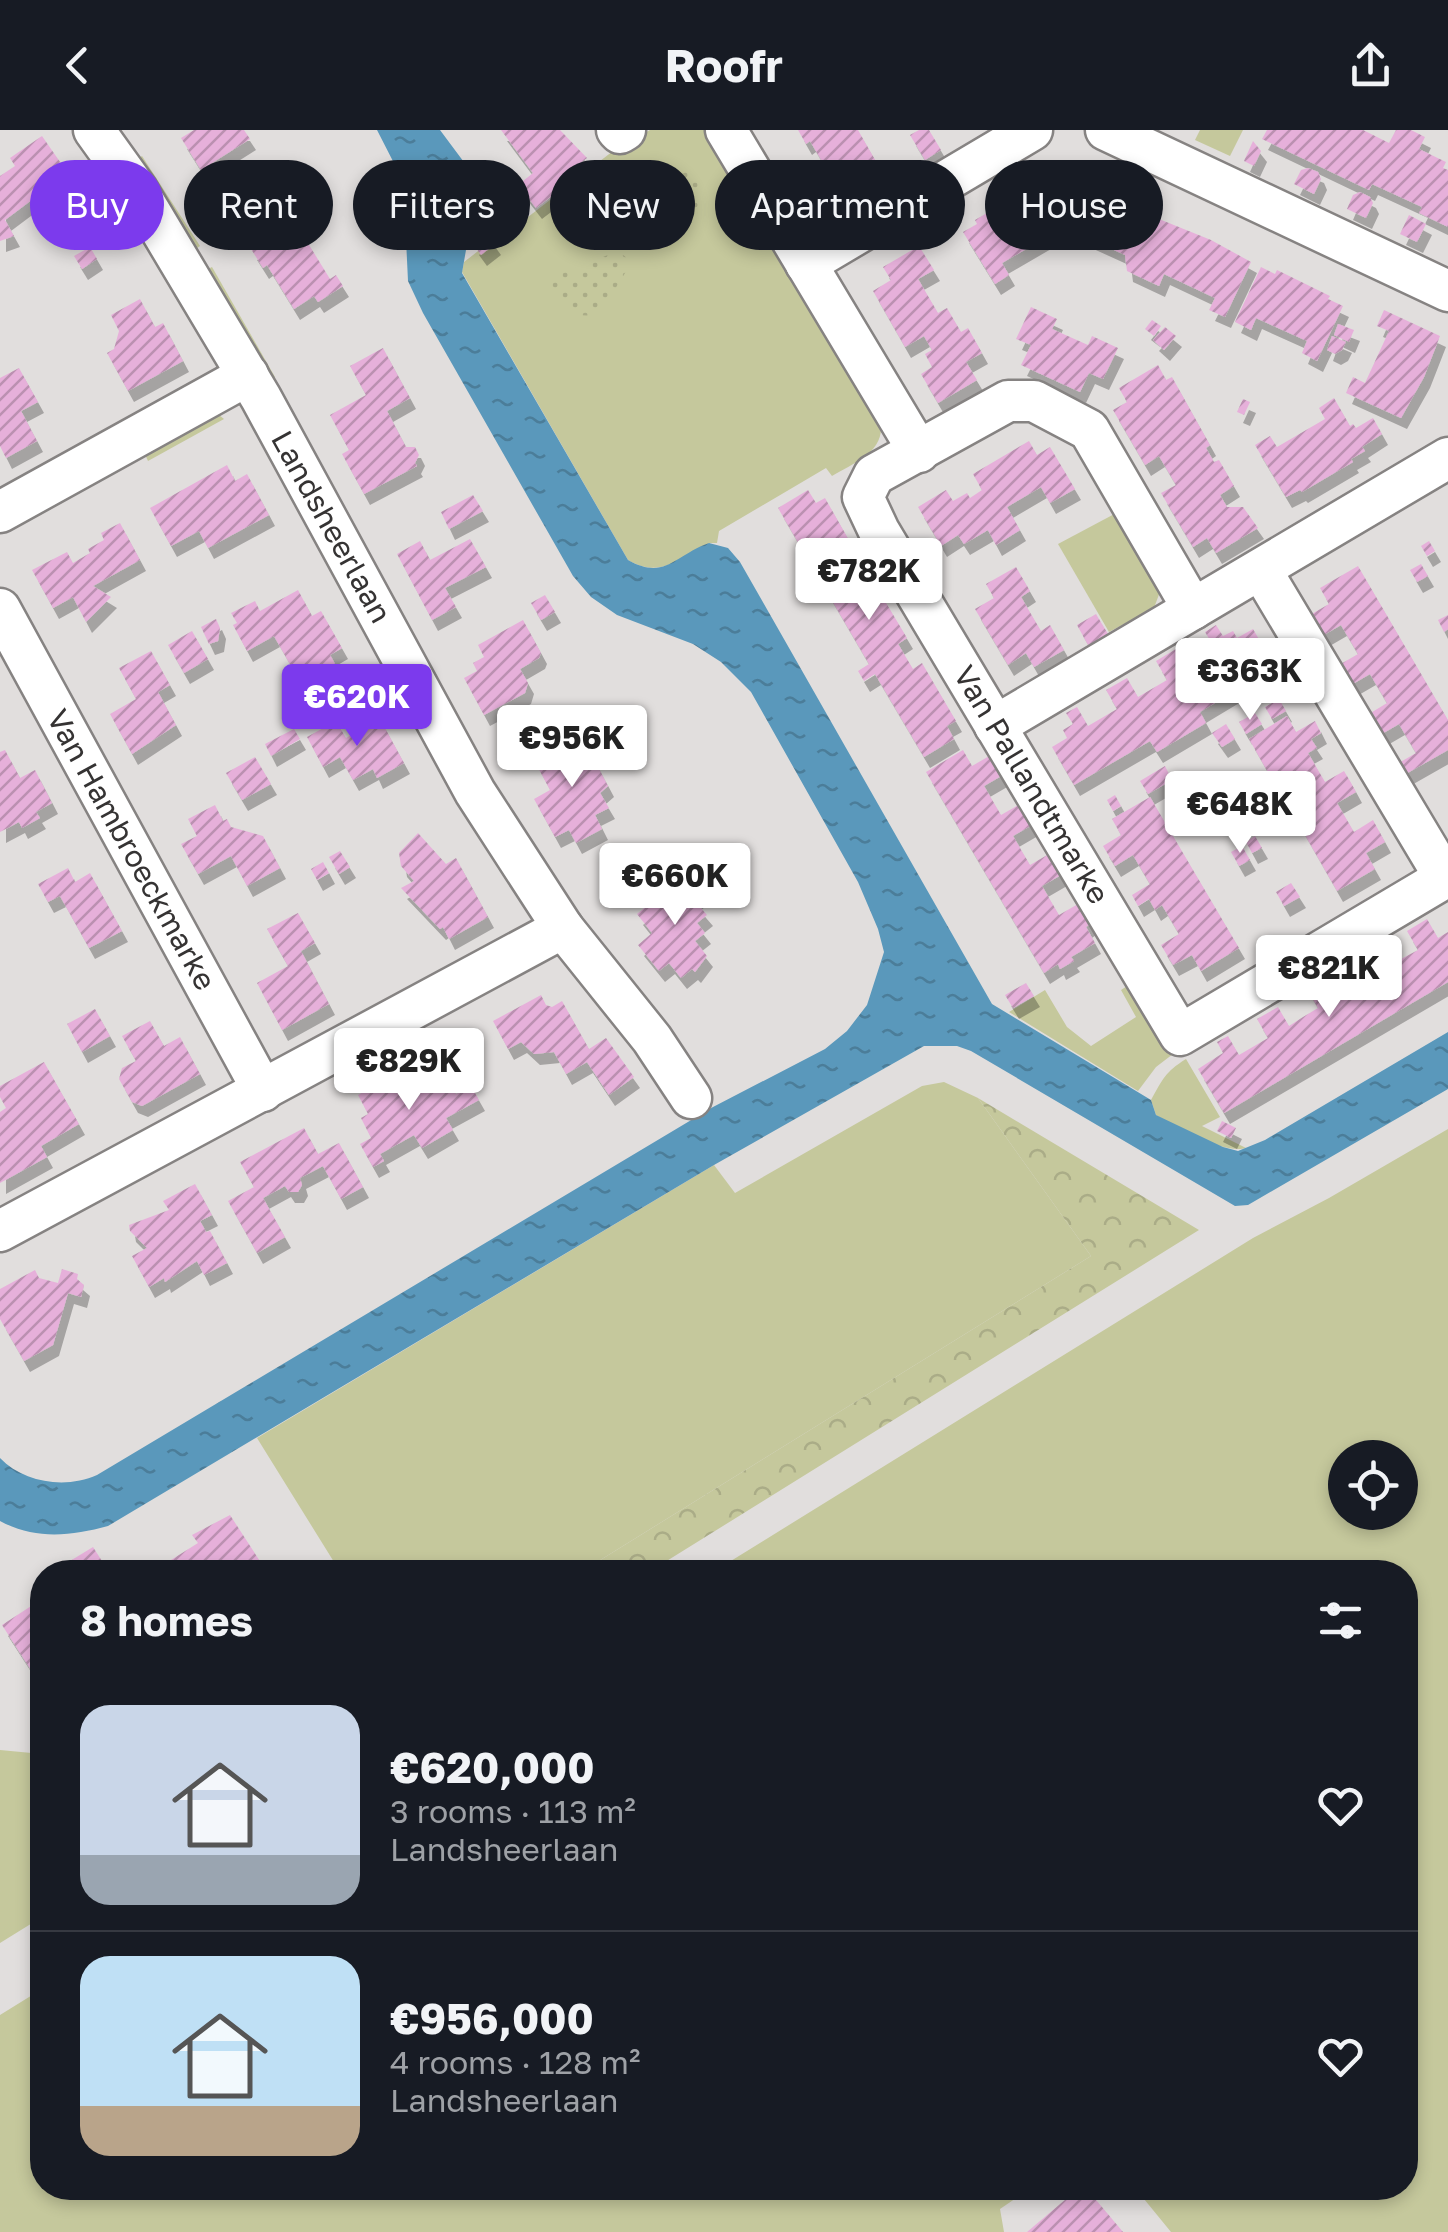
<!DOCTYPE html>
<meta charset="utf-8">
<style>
:root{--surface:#171b24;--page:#20242c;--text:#f1f3f6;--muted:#9ea1a6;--line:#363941;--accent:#7c3aed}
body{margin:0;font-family:"Golos Text",sans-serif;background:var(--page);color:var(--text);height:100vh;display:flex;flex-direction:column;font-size:38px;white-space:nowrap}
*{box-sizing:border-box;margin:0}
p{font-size:32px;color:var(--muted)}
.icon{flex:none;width:55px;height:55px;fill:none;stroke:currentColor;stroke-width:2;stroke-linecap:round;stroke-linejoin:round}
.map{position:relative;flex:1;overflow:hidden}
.panel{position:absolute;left:30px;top:1430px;width:1388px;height:640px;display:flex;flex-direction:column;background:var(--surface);border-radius:40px;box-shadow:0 5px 15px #0003}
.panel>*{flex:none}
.hud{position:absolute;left:30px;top:30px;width:1390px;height:90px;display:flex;gap:20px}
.tools{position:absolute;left:1328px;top:1310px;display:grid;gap:20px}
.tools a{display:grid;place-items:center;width:90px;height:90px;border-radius:50%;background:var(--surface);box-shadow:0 5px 15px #0003;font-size:50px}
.price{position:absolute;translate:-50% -85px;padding:0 22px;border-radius:10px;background:#fff;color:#222;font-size:32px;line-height:65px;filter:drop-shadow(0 2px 5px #0008)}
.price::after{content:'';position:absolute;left:50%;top:60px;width:30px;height:22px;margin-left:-15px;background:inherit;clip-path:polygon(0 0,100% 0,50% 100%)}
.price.active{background:var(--accent);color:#fff}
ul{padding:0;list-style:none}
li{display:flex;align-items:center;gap:30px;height:250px;padding:0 50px}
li+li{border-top:2px solid var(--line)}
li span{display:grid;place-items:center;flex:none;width:280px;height:200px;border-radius:30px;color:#555}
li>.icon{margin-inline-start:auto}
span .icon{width:120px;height:120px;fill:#fffc;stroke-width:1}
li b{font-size:42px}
h2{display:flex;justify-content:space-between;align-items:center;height:120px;padding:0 50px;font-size:42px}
.tag{padding:0 35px;border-radius:45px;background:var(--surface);box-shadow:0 5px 15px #0003;font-size:35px;line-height:90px}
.tag.active{background:var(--accent);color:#fff}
header{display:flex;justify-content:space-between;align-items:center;height:130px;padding:0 50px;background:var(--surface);font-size:45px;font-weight:700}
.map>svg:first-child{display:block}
.green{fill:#c5c89c;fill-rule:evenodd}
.forest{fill:url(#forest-crowns)}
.park{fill:url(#park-dots)}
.water{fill:url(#water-ripples)}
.building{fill:url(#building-hatch);filter:url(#shadow)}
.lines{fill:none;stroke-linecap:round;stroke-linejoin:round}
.street-casing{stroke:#868382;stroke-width:45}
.street{stroke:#fff;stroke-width:40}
.labels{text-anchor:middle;stroke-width:9;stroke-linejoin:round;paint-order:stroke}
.street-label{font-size:30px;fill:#353333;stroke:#fff}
</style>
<header><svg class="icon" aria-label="back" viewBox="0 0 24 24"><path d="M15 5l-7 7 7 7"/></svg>Roofr<svg class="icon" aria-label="share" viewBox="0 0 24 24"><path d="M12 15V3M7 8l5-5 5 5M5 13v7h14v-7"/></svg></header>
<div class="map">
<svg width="1448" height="2102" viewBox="0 0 1448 2102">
<defs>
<pattern id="forest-crowns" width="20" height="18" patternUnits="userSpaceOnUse" patternTransform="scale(2.5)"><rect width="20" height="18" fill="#c5c89c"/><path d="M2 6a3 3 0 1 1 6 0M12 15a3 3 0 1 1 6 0" fill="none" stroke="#aaac87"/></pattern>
<pattern id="park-dots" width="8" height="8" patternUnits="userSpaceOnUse" patternTransform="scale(2.5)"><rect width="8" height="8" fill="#c5c89c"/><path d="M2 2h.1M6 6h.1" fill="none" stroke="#aaac87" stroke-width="1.8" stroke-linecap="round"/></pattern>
<pattern id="water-ripples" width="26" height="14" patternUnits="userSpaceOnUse" patternTransform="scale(2.5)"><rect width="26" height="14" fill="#5a98bb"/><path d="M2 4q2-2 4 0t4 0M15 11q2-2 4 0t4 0" fill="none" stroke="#4b7d99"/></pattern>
<pattern id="building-hatch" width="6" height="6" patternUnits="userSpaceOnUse" patternTransform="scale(2.5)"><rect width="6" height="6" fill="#e6b0da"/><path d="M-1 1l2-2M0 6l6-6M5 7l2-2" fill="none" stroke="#bb90b1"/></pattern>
<filter id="shadow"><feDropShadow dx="6" dy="11" stdDeviation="0" flood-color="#0004"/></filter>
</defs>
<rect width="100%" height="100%" fill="#e1dedd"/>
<g class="green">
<path d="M650 0H713L881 295C883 323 853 333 832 346L826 338 719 401 717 413H709C679 429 660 449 628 430L462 142 464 132 513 94H519L613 21Z"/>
<polygon points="1200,0 1243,0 1230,26 1195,10"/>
<polygon points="142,26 200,116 191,122 133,33"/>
<polygon points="212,137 275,247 266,253 202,142"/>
<polygon points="214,281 224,289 148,331 143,320"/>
<polygon points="1120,381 1161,459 1154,478 1109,502 1058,414"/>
<polygon points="1132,853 1173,924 1156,937 1138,961 1009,882 1045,860 1067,897 1091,916 1136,887 1121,860"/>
<path d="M1186 929 1220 987 1202 996 1246 1018C1224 1025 1176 997 1156 985L1151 970C1163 949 1165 942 1186 929Z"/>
<polygon points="944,952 978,968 1091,1126 581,1442 313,1442 334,1432 257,1308 714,1035 735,1063 922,956"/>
<path d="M1448 999V2102H1171L1135 2058H1405V1442H713L1253 1108 1329 1068ZM1345 1328H1400V1382H1345Z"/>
<polygon points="0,1620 42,1624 42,1787 0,1813"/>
<polygon points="42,1859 42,2058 1031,2058 1000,2079 1004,2102 0,2102 0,1885"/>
</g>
<polygon class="forest" points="978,968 1199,1100 649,1442 581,1442 1091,1126"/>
<g class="park">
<polygon points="682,35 697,50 702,80 661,76 659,45"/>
<polygon points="618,121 632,132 598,186 576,185 547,159 550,148"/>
</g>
<path class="water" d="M377 0H440L478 51 462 143 628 430C665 451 675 425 709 413L728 418 740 432 992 874 1151 970 1156 985 1223 1017 1238 1021 1265 1010 1448 902V959L1248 1075 1235 1076 971 921 957 916H924L714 1035 108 1396C71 1406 35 1410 0 1391V1328C24 1353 66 1359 97 1345L713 977 825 919 847 901 867 875 884 822 878 799 858 752 751 562 721 532 693 514 617 485 591 467 573 446 423 183 408 151 404 67 399 43Z"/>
<g class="building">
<polygon points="194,0 244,0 250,9 201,40 181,8"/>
<polygon points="501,0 560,0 587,28 564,45 570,52 536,78 518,55 533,43"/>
<polygon points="798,0 858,0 886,49 869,59 872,64 844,80 834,62 839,60 810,11 806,14"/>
<polygon points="919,0 929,0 941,20 925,30 910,5"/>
<polygon points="1267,0 1363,0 1389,13 1396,0 1411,0 1425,7 1419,19 1446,32 1443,38 1448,40 1448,97 1419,83 1422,77 1372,54 1369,60 1262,9"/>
<polygon points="42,6 92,78 60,100 37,66 5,90 14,106 0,111 0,46 15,36 10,28"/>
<polygon points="1253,11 1261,21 1254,36 1244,31"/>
<polygon points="1308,38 1318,42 1321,49 1314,64 1294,54 1301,40"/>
<polygon points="1041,55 1062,89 1048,97 1052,104 1002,133 1009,145 995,154 963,102 977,94 975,90 1026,60 1028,63"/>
<polygon points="1086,55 1101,62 1102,58 1156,84 1154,87 1211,110 1251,132 1225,187 1209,180 1215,168 1164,144 1159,156 1127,141 1125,125 1081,105 1084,97 1069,91"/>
<polygon points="1360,62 1370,67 1373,73 1366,88 1347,79 1353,65"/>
<polygon points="279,66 330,149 336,145 343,156 318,172 314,166 294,179 267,135 263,138 251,119 261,113 245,88"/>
<polygon points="1409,85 1426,94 1417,112 1400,104"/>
<polygon points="487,103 495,114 481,125 473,114"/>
<polygon points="919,116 934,140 918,149 938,183 947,178 961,202 968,198 982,223 966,232 977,250 938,273 921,244 932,237 925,224 932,220 924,206 905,217 873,161 891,150 883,137"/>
<polygon points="90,117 97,129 82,139 74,126"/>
<polygon points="1261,137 1275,144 1277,140 1330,166 1328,169 1343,176 1317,231 1302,223 1307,211 1256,188 1251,200 1235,192"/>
<polygon points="140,169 155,197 163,193 183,231 128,261 107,223 114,219 119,201 111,185"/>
<polygon points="1031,177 1057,189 1052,199 1088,215 1092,206 1118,218 1103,249 1089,243 1080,262 1021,235 1031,215 1016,209"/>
<polygon points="1384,180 1440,206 1424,247 1401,288 1346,263 1353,247 1365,253 1389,201 1377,196"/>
<polygon points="1152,190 1161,196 1154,206 1145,199"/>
<polygon points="1338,194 1354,200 1349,212 1334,205"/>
<polygon points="1165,197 1176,206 1164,220 1153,210"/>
<polygon points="1332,206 1346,212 1342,220 1335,224 1327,220"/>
<polygon points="383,218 410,268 387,281 406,317 415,317 419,325 415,333 417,336 364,364 342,324 349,320 330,285 366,265 350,236"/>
<polygon points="1158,235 1166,250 1172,247 1210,315 1206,318 1214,332 1219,330 1234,356 1220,365 1227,377 1243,377 1258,398 1216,423 1207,408 1193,417 1161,363 1176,355 1159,326 1145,335 1113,280 1127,272 1119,258"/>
<polygon points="19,238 38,272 21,281 37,311 6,328 0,316 0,248"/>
<polygon points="1334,268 1350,296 1353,294 1356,298 1373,288 1382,304 1362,317 1365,321 1351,329 1353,332 1302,362 1300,360 1286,367 1255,315 1270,306 1277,317 1325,289 1319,278"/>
<polygon points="1243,269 1250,272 1244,285 1237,282"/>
<polygon points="1029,311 1037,325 1050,317 1075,359 1050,373 1041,357 1007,377 1020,400 996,415 988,400 964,414 958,405 941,416 918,377 946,360 953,371 967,363 970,368 982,360 973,344"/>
<polygon points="227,335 235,351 247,344 269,385 208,418 199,401 171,416 150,378"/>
<polygon points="808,360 816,373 825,368 858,426 850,431 864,456 873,451 907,508 898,514 913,539 922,533 956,591 947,596 954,609 924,627 875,544 864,551 858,541 869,534 778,378"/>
<polygon points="473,365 483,381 449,399 441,382"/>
<polygon points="120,393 140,430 93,456 111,467 86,492 73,467 53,478 32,440 67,422 73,433 90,423 88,419 104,410 101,403"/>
<polygon points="470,409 486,437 445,458 456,477 432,490 397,424 420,411 430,430"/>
<polygon points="1429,411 1435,421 1427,426 1421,416"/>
<polygon points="1421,434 1428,446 1417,452 1410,440"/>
<polygon points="1358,436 1448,590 1448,620 1404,645 1397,634 1416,623 1399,594 1380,605 1369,584 1387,573 1370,544 1351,555 1339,535 1358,524 1341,495 1322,506 1310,485 1329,474 1320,458"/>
<polygon points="1016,437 1030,461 1021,467 1041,501 1050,495 1064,520 1034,537 1026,523 1008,535 975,479 994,468 986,454"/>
<polygon points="298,460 312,486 321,481 342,518 330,525 343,548 317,562 304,538 295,543 274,506 247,521 233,495 237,493 231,483 255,471 260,481"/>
<polygon points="545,465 555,482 541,490 531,473"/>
<polygon points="1096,484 1108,504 1088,515 1077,495"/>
<polygon points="1448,485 1448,499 1444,502 1438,490"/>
<polygon points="216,489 220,498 218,511 209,514 201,497"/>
<polygon points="523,490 541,523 539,528 520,539 528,553 525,563 484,585 464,548 477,541 473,533 484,527 478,515"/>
<polygon points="1216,495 1223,506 1233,501 1237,508 1253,499 1275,537 1200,582 1206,593 1157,622 1150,611 1074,655 1052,617 1067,608 1063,600 1073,594 1066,583 1077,577 1088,596 1117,579 1106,560 1127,548 1138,567 1167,550 1156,531 1176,519 1187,537 1202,528 1216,520 1205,502"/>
<polygon points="192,501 208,529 184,543 168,515"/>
<polygon points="151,521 170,555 158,562 176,595 132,624 110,584 136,569 119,538"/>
<polygon points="1279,569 1286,581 1272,589 1265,577"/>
<polygon points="621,579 631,598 603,613 593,594"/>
<polygon points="1255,583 1262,594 1246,604 1239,592"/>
<polygon points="1287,586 1296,602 1315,591 1321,603 1311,609 1317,618 1308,623 1325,652 1344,641 1350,651 1356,662 1337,673 1354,702 1373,690 1385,712 1366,723 1375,739 1337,761 1293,684 1274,695 1260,670 1278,660 1249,609"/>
<polygon points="380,589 404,633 377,648 373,639 353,650 340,627 323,637 307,607 336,591 346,608"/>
<polygon points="1226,594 1235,609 1222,617 1212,603"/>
<polygon points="294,599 300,609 271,626 265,614"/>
<polygon points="581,605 608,656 600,663 609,678 595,685 602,699 576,713 569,700 555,707 534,669 550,660 534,630"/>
<polygon points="5,620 20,648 35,640 52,673 36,682 40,688 22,698 19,692 0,702 0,622"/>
<polygon points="963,620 972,636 991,625 1003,645 984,656 1001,685 1020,674 1032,695 1013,706 1030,735 1049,724 1061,745 1042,756 1059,785 1078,774 1090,794 1086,797 1095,813 1071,827 1074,831 1060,839 1058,834 1044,843 926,642"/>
<polygon points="255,627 271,654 242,670 226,643"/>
<polygon points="1165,636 1172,650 1148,664 1140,651"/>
<polygon points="1200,644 1212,663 1196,673 1184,654"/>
<polygon points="1226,659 1234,673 1224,680 1216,665"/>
<polygon points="1115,665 1121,676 1113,681 1107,670"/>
<polygon points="1150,667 1239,818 1201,841 1192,825 1173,835 1161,815 1179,804 1162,775 1155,780 1149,769 1138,776 1132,765 1150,754 1133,725 1115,736 1103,716 1121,705 1112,689"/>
<polygon points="215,675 223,691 227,689 231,697 263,706 280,738 247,756 231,726 198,744 181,714 197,706 188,689"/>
<polygon points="1248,677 1252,684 1236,693 1232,685"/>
<polygon points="418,703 446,734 456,728 488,787 449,809 443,797 440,799 401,758 414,751 401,736 399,723"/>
<polygon points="1255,706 1262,718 1252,723 1246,712"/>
<polygon points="1242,716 1250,730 1239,736 1231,722"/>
<polygon points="340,721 350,737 339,744 329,727"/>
<polygon points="323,732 329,743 317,750 311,739"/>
<polygon points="68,738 75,752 90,743 122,801 89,818 60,766 48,772 38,754"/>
<polygon points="688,742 704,762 694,770 707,785 697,793 705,803 695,811 707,826 695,842 692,839 681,848 669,833 659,841 638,815 652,803 637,784"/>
<polygon points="1291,753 1300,767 1284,776 1276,762"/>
<polygon points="298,783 315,813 301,821 329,874 282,900 257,853 288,836 267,799"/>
<polygon points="1427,789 1438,808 1448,802 1448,852 1224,983 1198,939 1223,923 1217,912 1228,906 1239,925 1268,908 1257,889 1278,877 1289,896 1303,887 1318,878 1307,859 1328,847 1339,866 1368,849 1357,830 1378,818 1388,837 1403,828 1418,820 1407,801"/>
<polygon points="1026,853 1034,866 1013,878 1005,865"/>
<polygon points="541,865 546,875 552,877 562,871 589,919 606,908 634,947 609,965 587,932 566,944 554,922 534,924 521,912 508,919 493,891"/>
<polygon points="95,879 110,906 82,922 67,894"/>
<polygon points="150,891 164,916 180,907 200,944 142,976 132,972 119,949 122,938 136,931 122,906"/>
<polygon points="44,932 79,994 41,1016 47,1027 0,1053 0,982 6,978 0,967 0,956"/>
<polygon points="401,941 412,961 444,943 456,964 471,956 479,970 446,988 453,1000 422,1018 414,1005 380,1024 384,1031 373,1037 360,1014 371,1008 361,988 368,984 358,965"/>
<polygon points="1222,991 1236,998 1231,1008 1217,1001"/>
<polygon points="304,998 318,1024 339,1013 363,1057 341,1069 323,1036 300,1048 302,1055 298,1062 289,1062 285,1056 263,1068 285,1107 257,1123 228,1071 254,1057 240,1032"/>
<polygon points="195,1054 212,1085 200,1091 206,1102 210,1101 227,1133 204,1145 197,1131 165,1152 164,1148 149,1157 132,1126 147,1118 130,1101 129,1095 169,1080 163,1071"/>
<polygon points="62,1139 78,1144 77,1149 84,1155 81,1167 68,1163 53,1215 24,1231 0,1189 0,1159 35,1140 39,1148 58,1153"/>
<polygon points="230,1385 267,1442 152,1442 198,1413 192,1405"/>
<polygon points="93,1417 109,1442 52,1442"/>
<polygon points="42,1469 42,1552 40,1554 2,1495"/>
<polygon points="1079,2058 1086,2058 1123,2102 1027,2102"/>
</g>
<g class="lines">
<defs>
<g id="street">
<polyline points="94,0 137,60 261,268 475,662 563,798 652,909 691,968"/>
<polyline points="617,0 620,3 625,0"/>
<polyline points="726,0 919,322"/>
<polyline points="1106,0 1448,161"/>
<polyline points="806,134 1032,0"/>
<polyline points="0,382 248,245"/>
<polyline points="1261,440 1445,748"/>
<polyline points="0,479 263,961"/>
<polyline points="1193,479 1089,300 1034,271 1008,271 874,345 863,367 879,401 1180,905 1448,746"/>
<polyline points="995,596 1448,328"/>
<polyline points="0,1101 563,798"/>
</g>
</defs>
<use href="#street" class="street-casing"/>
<use href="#street" class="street"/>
</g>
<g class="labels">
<g class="street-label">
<text transform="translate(331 397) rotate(61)" y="10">Landsheerlaan</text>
<text transform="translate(1031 655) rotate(59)" y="10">Van Pallandtmarke</text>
<text transform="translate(131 720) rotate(61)" y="10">Van Hambroeckmarke</text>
</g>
</g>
</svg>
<div class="tools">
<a><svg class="icon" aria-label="locate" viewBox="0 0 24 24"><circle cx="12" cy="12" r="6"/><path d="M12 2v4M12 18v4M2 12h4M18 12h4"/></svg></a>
</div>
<b class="price" style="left:869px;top:493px">€782K</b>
<b class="price" style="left:1250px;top:593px">€363K</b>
<b class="price active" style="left:357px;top:619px">€620K</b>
<b class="price" style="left:572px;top:660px">€956K</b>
<b class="price" style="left:1240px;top:726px">€648K</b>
<b class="price" style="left:675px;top:798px">€660K</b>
<b class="price" style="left:1329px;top:890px">€821K</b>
<b class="price" style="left:409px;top:983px">€829K</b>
<div class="hud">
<a class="tag active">Buy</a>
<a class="tag">Rent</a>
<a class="tag">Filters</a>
<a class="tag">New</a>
<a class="tag">Apartment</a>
<a class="tag">House</a>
</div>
<section class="panel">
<h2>8 homes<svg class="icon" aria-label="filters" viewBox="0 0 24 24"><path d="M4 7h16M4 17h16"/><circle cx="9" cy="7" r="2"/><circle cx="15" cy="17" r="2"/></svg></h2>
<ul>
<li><span style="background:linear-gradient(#c9d6e8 75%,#9aa5b1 0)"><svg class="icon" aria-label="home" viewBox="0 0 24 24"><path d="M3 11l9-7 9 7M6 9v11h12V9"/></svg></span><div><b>€620,000</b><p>3 rooms · 113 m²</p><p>Landsheerlaan</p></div><svg class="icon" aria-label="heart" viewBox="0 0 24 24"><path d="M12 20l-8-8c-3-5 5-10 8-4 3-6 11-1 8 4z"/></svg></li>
<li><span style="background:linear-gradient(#bfe0f5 75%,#b9a48a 0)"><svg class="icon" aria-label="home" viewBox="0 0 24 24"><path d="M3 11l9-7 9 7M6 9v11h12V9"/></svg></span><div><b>€956,000</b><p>4 rooms · 128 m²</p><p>Landsheerlaan</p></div><svg class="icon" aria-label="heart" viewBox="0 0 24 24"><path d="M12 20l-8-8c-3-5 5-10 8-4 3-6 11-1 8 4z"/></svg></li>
</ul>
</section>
</div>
